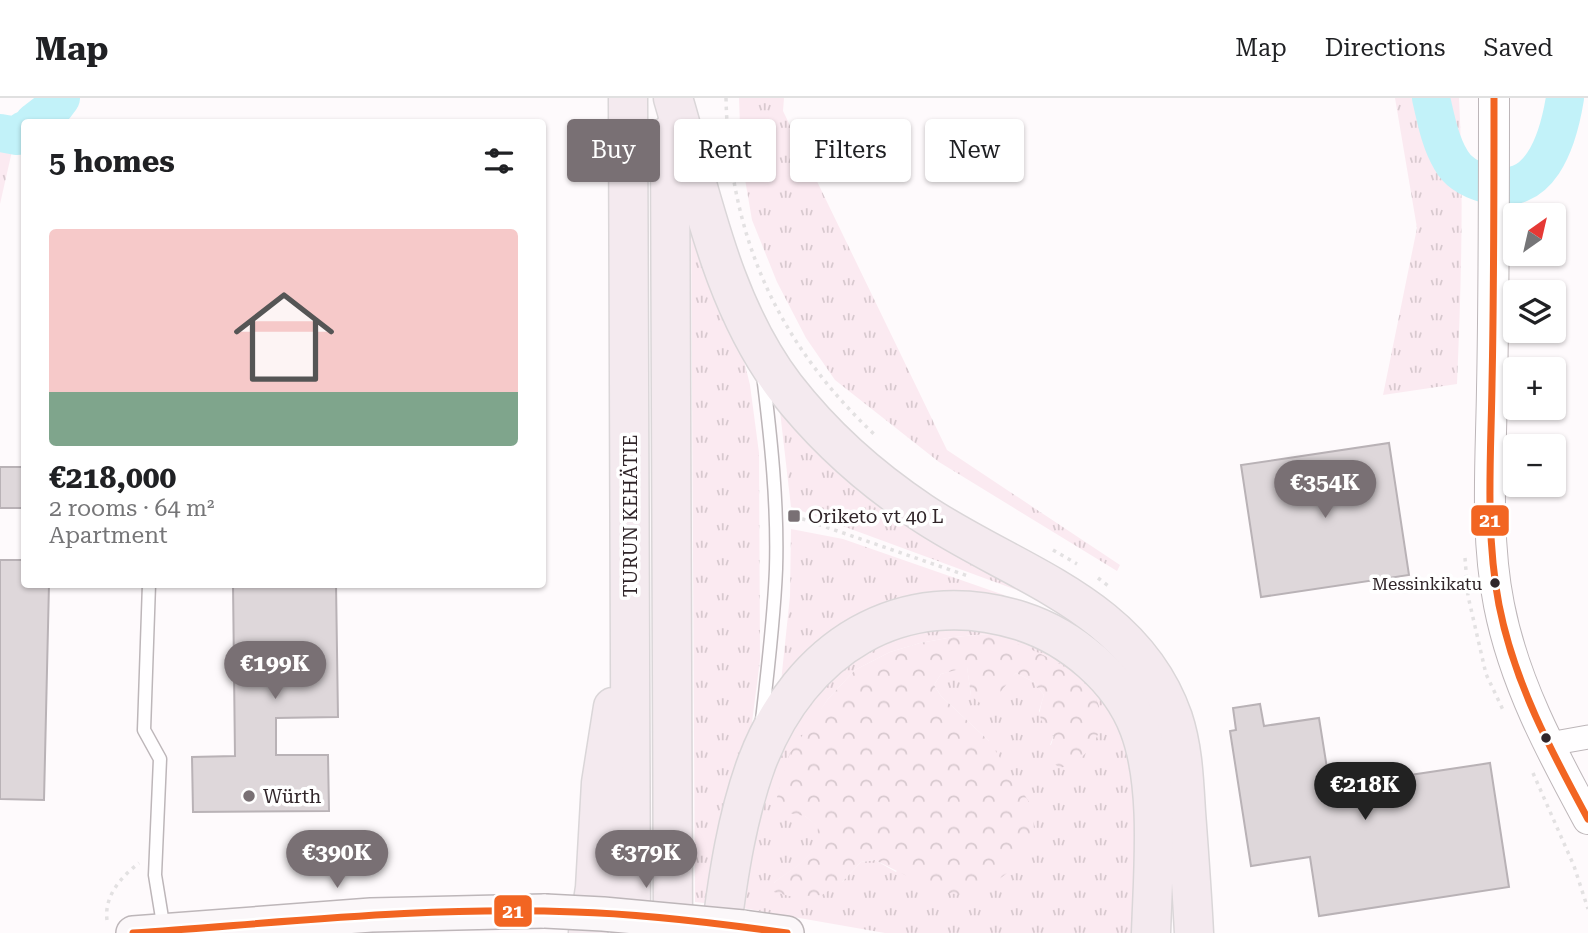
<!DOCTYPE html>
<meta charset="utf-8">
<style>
:root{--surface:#fff;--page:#f6f6f6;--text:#202124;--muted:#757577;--line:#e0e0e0;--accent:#797074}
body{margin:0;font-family:"Roboto Serif",serif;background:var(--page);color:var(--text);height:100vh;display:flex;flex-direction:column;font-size:26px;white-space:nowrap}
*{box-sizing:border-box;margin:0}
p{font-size:23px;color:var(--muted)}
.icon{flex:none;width:38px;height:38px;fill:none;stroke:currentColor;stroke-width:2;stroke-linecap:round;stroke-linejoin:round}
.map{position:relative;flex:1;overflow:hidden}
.sheet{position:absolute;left:21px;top:21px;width:525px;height:469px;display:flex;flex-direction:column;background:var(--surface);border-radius:7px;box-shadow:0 2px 5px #0004}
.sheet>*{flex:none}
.hud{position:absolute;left:567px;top:21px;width:665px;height:63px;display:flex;gap:14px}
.needle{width:46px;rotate:34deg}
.tools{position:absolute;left:1503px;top:105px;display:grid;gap:14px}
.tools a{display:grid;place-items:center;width:63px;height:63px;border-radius:7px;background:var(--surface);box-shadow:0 2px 5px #0004;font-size:35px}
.price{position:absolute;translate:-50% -60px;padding:0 16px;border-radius:24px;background:var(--accent);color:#fff;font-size:23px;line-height:46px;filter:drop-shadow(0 2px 4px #0008)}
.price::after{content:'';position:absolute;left:50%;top:42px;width:21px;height:16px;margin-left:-10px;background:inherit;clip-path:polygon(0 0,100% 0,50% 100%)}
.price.on{background:#222;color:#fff}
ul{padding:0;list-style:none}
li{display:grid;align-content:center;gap:14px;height:371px;padding:0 28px}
li span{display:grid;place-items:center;height:217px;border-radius:7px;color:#555}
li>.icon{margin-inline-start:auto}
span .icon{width:126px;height:126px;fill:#fffc;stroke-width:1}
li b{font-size:30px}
h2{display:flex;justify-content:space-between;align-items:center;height:84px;padding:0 28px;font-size:30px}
.pill{padding:0 24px;border-radius:7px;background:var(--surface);box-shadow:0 2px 5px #0004;font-size:24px;line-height:63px}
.pill.on{background:var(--accent);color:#fff}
header{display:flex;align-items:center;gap:42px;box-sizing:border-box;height:98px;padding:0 35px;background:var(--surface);border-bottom:2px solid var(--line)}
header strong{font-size:33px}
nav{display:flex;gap:38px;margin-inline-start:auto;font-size:24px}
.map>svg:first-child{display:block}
.grass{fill:url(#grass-tufts);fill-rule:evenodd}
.forest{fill:url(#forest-crowns)}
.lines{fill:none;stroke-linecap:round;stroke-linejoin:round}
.river{stroke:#c2f2f9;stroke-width:38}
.building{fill:#ded7da;stroke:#b9b2b6;stroke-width:2}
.service-casing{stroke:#bdb6b9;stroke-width:15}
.minor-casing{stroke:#bdb6b9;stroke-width:25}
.tertiary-casing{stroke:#bdb6b9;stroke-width:32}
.secondary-casing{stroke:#bdb6b9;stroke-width:36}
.trunk-casing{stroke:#dad6d8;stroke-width:41}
.path{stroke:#e3e1e2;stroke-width:3.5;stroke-dasharray:3.5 5;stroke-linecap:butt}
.service{stroke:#fffeff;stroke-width:12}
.minor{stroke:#fffeff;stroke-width:23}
.tertiary{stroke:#fffeff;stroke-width:30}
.secondary{stroke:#fbf7f9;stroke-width:33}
.trunk{stroke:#f4eaef;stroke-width:38}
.secondary-bridge-casing{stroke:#bdb6b9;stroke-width:36;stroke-linecap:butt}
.secondary-bridge{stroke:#fbf7f9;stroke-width:33}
.bus-1-casing{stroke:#fff;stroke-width:12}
.bus-1{stroke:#f26522;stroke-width:7}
.poi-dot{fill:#797074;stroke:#fff;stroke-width:2.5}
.bus-dot{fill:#31262a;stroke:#fff;stroke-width:2.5}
.labels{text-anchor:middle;stroke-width:7;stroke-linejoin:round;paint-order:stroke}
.bus-label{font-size:17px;fill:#31262a;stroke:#fff;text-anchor:end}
.street-label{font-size:19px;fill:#31262a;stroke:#fff}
.poi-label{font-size:19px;fill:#31262a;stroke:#fff;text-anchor:start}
.line-badge{stroke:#fff;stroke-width:2.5}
.badge-label{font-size:19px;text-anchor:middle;font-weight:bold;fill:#fff}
</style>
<header>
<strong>Map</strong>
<nav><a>Map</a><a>Directions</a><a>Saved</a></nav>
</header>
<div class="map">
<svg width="1588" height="835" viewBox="0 0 1588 835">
<defs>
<pattern id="grass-tufts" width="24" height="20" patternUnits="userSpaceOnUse" patternTransform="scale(1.75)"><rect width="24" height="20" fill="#fbeaf1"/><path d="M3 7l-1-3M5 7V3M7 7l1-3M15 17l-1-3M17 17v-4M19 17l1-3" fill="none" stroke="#d8c9cf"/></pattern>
<pattern id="forest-crowns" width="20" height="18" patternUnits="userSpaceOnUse" patternTransform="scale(1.75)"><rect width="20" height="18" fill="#fbeaf1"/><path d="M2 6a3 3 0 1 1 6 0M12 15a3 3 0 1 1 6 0" fill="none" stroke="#d8c9cf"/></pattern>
</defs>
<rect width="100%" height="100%" fill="#fefafc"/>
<g class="grass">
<polygon points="739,0 784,0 783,13 947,352 1120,467 1117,473 939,364 835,282 806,240 777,184 752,122 741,58"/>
<path d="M1395 0H1459C1464 95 1461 191 1457 286L1383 297 1417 130Z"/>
<polygon points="0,49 12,53 0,106"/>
<polygon points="691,111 737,234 750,287 759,355 760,562 750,640 712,806 695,804"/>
<polygon points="778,296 1041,501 791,409"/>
<polygon points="791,431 843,441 1004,497 1001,502 781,584 790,498"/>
<path d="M1003 524 1098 585 1137 665 1135 835H885L737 809 777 642 874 537ZM989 536 1100 629 1050 647 1054 637 1039 613 1044 597 1034 584 1016 575 1008 583 971 598 967 568 941 576 934 587 941 598 989 643 896 774 875 762 861 764 842 784 774 785C797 766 816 763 819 729L805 718 811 627 828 601 855 572 890 554 920 545 953 539Z"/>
</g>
<path class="forest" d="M989 536C1028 549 1118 580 1098 636 1091 654 1079 664 1060 670L1047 660 1054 637C1038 622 1037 618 1044 597L1034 584 1016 575 997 598 980 605 971 598 967 569 941 576 934 587 941 598 989 643 1033 710 1034 735 1010 773 983 793 964 797 939 794 875 762 861 764 842 784 822 797 793 799 774 794V785C796 766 816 763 818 729L805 718 783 714 777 699 790 655 828 601 855 572 890 554 920 545 953 539Z"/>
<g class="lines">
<g class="river">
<path d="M1431 0C1436 21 1440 44 1451 62 1458 75 1472 82 1486 86 1540 102 1558 43 1565 0"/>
<polyline points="34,24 55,8 61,0"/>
<polyline points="0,35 17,38 24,32"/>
</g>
</g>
<g class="building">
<polygon points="1389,345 1409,477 1261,499 1241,367"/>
<rect x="0" y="369" width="24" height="41"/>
<polygon points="0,462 24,462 24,486 49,486 44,702 0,701"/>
<polygon points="233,486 336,486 338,619 276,620 276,657 328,657 329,713 193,714 192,659 235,658"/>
<polygon points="1260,606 1264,628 1319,620 1330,689 1490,665 1509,789 1319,818 1310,759 1251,768 1230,633 1236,632 1233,610"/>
</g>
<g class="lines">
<defs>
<g id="service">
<polyline points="149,486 144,632 160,661 155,777 164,832"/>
<path d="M762 622C768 571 774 521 776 471 778 407 771 341 763 277"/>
</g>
<polyline id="minor" points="1549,646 1588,639"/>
<path id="tertiary" d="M1494 0C1494 97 1494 194 1492 291 1491 362 1485 437 1499 507 1514 584 1551 653 1588 721"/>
<g id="secondary">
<polyline points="743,829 787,835"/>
<polyline points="133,835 371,817 545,813"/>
</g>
<g id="trunk">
<polyline points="628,0 631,835"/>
<path d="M673 0C702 98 722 206 785 289 823 338 870 380 921 414 1013 476 1133 505 1173 620 1183 650 1184 682 1186 714 1189 754 1192 795 1194 835"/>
<polyline points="670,36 673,835"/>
<polyline points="588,835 595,790 601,685 613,609"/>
<path d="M721 835C728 778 737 718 757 664 800 551 901 485 1021 523 1071 539 1120 580 1139 630 1161 688 1153 773 1151 835"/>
</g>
</defs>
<use href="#service" class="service-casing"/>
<use href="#minor" class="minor-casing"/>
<use href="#tertiary" class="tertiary-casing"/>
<use href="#secondary" class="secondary-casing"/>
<use href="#trunk" class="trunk-casing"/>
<g class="path">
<path d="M726 0C729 138 777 245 877 339"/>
<polyline points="794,418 968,478"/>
<polyline points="1053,452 1077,466"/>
<polyline points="1465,460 1468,498 1486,576 1504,614"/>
<polyline points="1098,480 1111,490"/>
<polyline points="1533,675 1574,768 1588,811"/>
<path d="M107 822C104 798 121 779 139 765"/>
</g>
<use href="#service" class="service"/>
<use href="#minor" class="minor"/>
<use href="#tertiary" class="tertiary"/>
<use href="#secondary" class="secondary"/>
<use href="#trunk" class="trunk"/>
<defs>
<polyline id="secondary-bridge" points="545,813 603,816 743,829"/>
</defs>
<use href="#secondary-bridge" class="secondary-bridge-casing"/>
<use href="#secondary-bridge" class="secondary-bridge"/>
<defs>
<g id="bus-1">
<path d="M1494 0C1494 95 1494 190 1492 286 1491 359 1485 434 1499 507 1514 584 1551 653 1588 721"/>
<path d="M133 835C279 825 428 808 575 814 646 816 717 825 787 835"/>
</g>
</defs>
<use href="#bus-1" class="bus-1-casing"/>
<use href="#bus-1" class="bus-1"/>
</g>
<g class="poi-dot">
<rect x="787" y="411" width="14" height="14" rx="3.5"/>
<circle cx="249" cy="698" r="7"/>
</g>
<g class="bus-dot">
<circle cx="1495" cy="485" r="6"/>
<circle cx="1546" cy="640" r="6"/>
</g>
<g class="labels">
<g class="bus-label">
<text x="1482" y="492">Messinkikatu</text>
</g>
<g class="street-label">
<text transform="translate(630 418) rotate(-90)" y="7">TURUN KEHÄTIE</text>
</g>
<g class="poi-label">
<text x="808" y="425">Oriketo vt 40 L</text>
<text x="263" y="705">Würth</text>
</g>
</g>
<g class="line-badge">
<rect x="1470" y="406" width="40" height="33" rx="7" fill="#f26522"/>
<rect x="493" y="796" width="40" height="34" rx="7" fill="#f26522"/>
</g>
<g class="badge-label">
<text x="1490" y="429">21</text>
<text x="513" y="820">21</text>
</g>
</svg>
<div class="tools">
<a><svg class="needle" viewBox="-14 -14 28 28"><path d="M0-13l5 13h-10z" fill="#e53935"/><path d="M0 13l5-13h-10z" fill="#757577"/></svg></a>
<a><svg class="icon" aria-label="layers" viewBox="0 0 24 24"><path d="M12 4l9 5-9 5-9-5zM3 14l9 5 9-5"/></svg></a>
<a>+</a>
<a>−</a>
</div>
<b class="price" style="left:1325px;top:422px">€354K</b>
<b class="price" style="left:275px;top:603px">€199K</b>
<b class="price on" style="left:1365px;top:724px">€218K</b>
<b class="price" style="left:337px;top:792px">€390K</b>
<b class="price" style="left:646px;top:792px">€379K</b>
<div class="hud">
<a class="pill on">Buy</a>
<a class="pill">Rent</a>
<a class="pill">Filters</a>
<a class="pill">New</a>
</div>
<section class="sheet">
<h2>5 homes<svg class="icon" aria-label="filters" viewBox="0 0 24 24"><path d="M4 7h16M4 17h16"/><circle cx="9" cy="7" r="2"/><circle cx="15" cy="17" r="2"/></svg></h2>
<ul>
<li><span style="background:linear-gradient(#f6c9c9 75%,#7fa58c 0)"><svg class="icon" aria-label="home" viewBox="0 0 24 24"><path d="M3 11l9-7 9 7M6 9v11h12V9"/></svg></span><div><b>€218,000</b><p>2 rooms · 64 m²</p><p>Apartment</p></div></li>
</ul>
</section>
</div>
